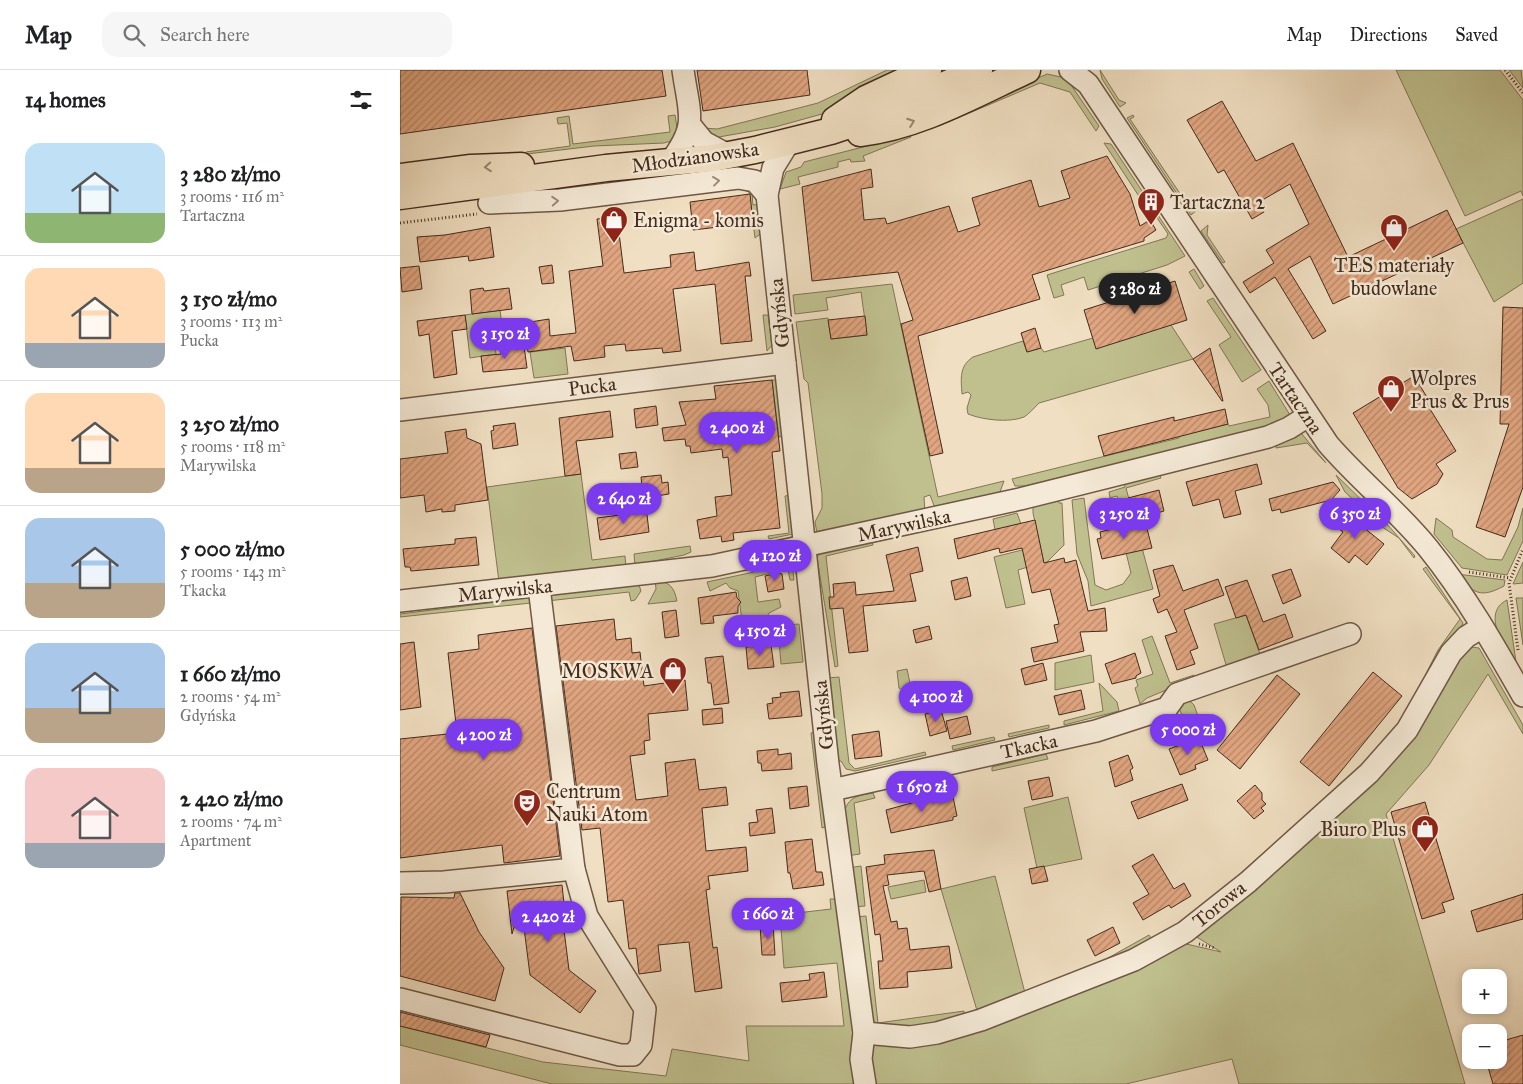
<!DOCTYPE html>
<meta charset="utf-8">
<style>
:root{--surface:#fff;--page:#f6f6f6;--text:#202124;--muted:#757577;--line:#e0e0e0;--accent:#7c3aed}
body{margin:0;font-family:"IM FELL Great Primer",serif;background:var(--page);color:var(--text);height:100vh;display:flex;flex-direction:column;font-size:19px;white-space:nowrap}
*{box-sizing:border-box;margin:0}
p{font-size:16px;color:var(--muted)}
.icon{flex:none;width:28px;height:28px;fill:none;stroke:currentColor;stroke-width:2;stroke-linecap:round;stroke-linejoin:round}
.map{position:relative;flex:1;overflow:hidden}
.sheet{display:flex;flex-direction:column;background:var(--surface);width:400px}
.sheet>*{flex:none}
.fabs{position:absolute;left:1062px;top:899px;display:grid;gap:10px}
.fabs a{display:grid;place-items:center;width:45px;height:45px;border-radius:10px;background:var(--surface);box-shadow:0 2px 8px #0003;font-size:25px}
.price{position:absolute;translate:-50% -42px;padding:0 11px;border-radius:18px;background:var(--accent);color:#fff;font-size:16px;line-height:32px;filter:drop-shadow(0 1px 2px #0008)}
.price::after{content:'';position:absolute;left:50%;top:30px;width:15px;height:11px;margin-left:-8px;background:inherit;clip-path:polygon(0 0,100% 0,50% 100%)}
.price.current{background:#222;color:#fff}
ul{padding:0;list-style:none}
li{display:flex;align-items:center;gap:15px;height:125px;padding:0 25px}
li+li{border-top:1px solid var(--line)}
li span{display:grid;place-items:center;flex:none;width:140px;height:100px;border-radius:15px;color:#555}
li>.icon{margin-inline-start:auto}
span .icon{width:60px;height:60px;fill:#fffc;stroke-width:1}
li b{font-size:21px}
h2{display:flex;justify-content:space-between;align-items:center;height:60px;padding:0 25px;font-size:21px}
header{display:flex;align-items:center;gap:30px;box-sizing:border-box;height:70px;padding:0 25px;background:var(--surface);border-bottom:1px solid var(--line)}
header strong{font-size:24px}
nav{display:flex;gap:28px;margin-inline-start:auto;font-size:18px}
.search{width:350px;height:45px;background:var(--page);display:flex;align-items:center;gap:12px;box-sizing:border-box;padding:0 18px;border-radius:15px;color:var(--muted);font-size:19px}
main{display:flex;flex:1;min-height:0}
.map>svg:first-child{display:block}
.green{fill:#c0c08f;stroke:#827656}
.building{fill:url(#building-hatch);stroke:#442b1c}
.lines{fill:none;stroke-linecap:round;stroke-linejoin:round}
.minor-casing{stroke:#6f5846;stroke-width:24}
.major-casing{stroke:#442b1c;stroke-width:29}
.path{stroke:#442b1c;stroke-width:3;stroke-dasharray:1 2.5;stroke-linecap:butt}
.minor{stroke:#f5ead7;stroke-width:21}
.major{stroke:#f0dfc2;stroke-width:26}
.oneway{stroke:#9a856f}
.oneway2{stroke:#9c8a7a}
.labels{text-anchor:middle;stroke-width:5;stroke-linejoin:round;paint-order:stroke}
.street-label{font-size:20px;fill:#442b1c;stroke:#f5ead7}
.poi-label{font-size:20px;fill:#442b1c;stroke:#f5ead7;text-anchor:start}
</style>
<header>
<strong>Map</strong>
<div class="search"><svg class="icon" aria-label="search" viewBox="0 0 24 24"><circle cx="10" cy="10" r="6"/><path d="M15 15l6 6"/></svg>Search here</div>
<nav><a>Map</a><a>Directions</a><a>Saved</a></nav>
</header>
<main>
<section class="sheet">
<h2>14 homes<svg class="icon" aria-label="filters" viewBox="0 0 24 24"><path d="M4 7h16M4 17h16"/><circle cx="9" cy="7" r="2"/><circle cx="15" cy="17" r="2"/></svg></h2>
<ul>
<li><span style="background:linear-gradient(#bfe0f5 70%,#8fb573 0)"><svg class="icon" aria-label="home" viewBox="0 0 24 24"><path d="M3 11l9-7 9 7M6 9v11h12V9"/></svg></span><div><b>3 280 zł/mo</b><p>3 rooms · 116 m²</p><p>Tartaczna</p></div></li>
<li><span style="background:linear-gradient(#ffd9b3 75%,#9aa5b1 0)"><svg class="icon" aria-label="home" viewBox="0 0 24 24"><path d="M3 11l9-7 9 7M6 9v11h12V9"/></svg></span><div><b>3 150 zł/mo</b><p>3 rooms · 113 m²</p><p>Pucka</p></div></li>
<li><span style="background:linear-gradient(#ffd9b3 75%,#b9a48a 0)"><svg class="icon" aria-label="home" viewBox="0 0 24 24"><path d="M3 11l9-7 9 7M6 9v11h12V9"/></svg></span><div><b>3 250 zł/mo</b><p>5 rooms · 118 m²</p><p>Marywilska</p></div></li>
<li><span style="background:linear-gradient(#a9c7e8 65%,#b9a48a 0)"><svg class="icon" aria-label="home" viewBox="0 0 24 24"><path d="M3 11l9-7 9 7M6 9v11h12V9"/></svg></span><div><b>5 000 zł/mo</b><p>5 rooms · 143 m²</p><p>Tkacka</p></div></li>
<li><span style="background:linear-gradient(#a9c7e8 65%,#b9a48a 0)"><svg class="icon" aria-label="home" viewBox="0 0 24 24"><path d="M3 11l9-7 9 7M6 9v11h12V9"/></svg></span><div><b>1 660 zł/mo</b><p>2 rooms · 54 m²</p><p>Gdyńska</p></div></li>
<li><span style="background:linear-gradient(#f6c9c9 75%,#9aa5b1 0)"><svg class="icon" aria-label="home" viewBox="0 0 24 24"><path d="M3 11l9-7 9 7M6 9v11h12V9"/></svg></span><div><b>2 420 zł/mo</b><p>2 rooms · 74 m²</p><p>Apartment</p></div></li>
</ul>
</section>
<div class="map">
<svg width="1123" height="1014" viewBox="0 0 1123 1014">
<defs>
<pattern id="building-hatch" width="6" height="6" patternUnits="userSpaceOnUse" patternTransform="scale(1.25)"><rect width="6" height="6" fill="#e1a681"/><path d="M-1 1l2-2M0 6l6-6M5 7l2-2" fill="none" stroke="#b88769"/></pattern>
</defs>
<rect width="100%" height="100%" fill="#f0dfc2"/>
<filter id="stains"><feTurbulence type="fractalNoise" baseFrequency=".004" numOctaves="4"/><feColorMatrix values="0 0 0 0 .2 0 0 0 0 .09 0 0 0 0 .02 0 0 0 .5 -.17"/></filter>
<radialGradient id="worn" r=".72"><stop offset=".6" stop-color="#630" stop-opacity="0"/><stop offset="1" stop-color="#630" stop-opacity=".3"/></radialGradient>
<g class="green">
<polygon points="487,0 512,0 422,44 375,57 319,67 315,68 304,58 317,59 418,33"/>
<polygon points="700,0 719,30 726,33 720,37 702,9"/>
<polygon points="996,0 1100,0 1123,30 1123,126 1121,121 1065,146"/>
<polygon points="1109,0 1121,0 1123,18"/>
<polygon points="647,4 661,7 669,12 699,56 696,61 670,22 640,13 539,56 543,50"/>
<polygon points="275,45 278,64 271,71 264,73 194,76 127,84 126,82 170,76 167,53 158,54 157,48 169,46 173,74 270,62 268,46"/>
<polygon points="733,45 734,47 730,49 785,131 790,130 797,140 791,145 727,48"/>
<polygon points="510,65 511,67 463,86 465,91 451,92 450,89 438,92 438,97 398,107 400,114 380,119 386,102 401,97 404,92"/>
<polygon points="704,73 711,74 785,186 767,195 688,220 684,207 661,215 664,225 654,228 647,205 766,168 768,164 753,142 750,143"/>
<polygon points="345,113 352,123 353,135 361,134 364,161 355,168 349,122 334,116"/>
<polygon points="1123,129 1123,213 1094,232 1056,159"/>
<polygon points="808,155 807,165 825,192 823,193 801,161"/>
<polygon points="794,199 804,216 800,219 789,202"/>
<polygon points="492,214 538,427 604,411 600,422 536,441 530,425 524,427 525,443 417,463 415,452 422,438 422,424 408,313 404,309 396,252 428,248 431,269 467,265 461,222 426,228 428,240 395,244 393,225"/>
<polygon points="813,228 861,300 842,312 819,275 831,267 807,231"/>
<polygon points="100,240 104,271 95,273 96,284 70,288 65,245"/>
<polygon points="363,245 368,245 372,275 367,281"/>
<path d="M771 255 793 289 639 333C634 338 629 344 624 347 609 353 583 350 568 344L567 338 571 325 568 322 562 324C561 309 559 296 573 287L623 271 627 282 641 278 644 282 693 268Z"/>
<polygon points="165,278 168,304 134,308 130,282"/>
<polygon points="372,310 381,310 384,366 379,367"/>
<polygon points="869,311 890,345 884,353 625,416 615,416 612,409 779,368 779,366 828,354 829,356 870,347 868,335 857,319"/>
<polygon points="898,363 901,363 926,393 907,373 876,378 877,371"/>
<polygon points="759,402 761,408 726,418 753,519 691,536 688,511 677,484 672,430 684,428 695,515 706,520 723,514 731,503 720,458 717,458 714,443 721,441 717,426 710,428 709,422 725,417 724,410"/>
<polygon points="181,404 192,490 225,486 226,499 99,512 87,417"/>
<polygon points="936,405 977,445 973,448 945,422"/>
<polygon points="391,425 393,464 369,469 368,466 389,463 385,426"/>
<polygon points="657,426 659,433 662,433 664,475 644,495 633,443 633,432"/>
<polygon points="1123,438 1123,471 1107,505 1062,498 1034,464 1036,448 1052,460 1053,467 1087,489 1102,490 1118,457"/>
<polygon points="617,443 621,454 595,460 593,449"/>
<polygon points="986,453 1015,486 1014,488 999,468 982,457"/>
<polygon points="472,469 473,475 426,486 438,596 435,597 417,488 420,482"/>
<polygon points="290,476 291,482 284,485 235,495 234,484"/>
<polygon points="626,479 628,497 618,500 625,534 606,538 594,487"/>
<polygon points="1123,492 1123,513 1113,514"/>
<polygon points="392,494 394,510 390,510 388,499 355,507 358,532 379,529 381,537 369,543 367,547 357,548 358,558 399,554 403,592 381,594 379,571 345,574 338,521 330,518 326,513 310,521 307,512"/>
<path d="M1026 497 1063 553C1058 565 1048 573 1041 584 1030 604 1021 626 1009 645 984 681 952 711 921 741L915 737 917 735 920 738 981 677 1008 639 1038 580 1060 549 1023 499Z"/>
<path d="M1057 504 1105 510 1104 516C1080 529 1073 523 1057 504Z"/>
<path d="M255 510C270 512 274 517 277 531L248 534 256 519Z"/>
<polygon points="239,515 241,521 235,530 231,531 229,522 147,531 146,523"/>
<polygon points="126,525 131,528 131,533 0,547 0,544 104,531"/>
<polygon points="1116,528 1123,528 1123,575"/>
<path d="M1107 530 1116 592 1120 604C1110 586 1078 544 1107 530Z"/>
<polygon points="846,545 861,587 827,598 814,554"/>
<polygon points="752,566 770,613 794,605 795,608 747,628 740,634 735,618 738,616 736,610 753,604 742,570"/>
<polygon points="1071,577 1079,578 1123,655 1123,664 1088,604 1029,695 986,744 1065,1014 839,1014 832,989 726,1014 473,1014 470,983 474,974 488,972 782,873 821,882 795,866 892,782"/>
<polygon points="691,585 694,612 655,620 655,593"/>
<polygon points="507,599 511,618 506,622 499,618 497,601"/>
<polygon points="439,607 449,693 455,699 525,682 526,685 455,701 446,699 441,691 435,692 426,608"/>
<polygon points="699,613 717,632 719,641 664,655 664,651 703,641"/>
<polygon points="789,630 794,635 804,663 785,670 777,651 783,648 777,633"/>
<polygon points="649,655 649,658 609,667 608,664"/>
<polygon points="414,662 428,756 422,758 411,663"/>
<polygon points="594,667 595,670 553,680 552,676"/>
<polygon points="646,684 648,689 592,701 592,697"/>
<polygon points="547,707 548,711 516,719 515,714"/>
<path d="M473 723 475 728 454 733 460 784 446 786 441 739 445 740C449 726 461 725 473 723Z"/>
<polygon points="668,727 682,789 637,798 624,738"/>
<polygon points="461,796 465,836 453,837 448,798"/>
<polygon points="595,806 625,923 578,944 541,819"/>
<polygon points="524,810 526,822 491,829 488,817"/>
<polygon points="430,829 438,829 451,931 458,1014 152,1014 0,975 0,956 143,992 266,1006 272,979 349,991 346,956 444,956 437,893 384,898 380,845 431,839"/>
<polygon points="466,846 478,953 564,941 564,948 540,956 480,958 471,951 455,847"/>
<polygon points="749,865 754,873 692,897"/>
</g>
<g class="building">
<polygon points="0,0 262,0 266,26 0,64"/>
<polygon points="297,0 407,0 410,25 303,41"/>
<polygon points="822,31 856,91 893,73 948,187 1047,140 1063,173 933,234 910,186 888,199 926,261 913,269 875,207 850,223 843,212 874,193 866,180 909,154 890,114 859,132 864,142 852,149 824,100 818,103 787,50"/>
<polygon points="707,86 730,124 740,156 750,150 756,160 744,168 744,171 632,205 640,229 518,266 543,383 530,386 501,254 513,250 498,202 412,211 402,117 471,99 473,117 461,119 464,150 485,148 487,154 549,136 558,162 580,155 572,128 631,110 639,137 670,128 661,101"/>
<polygon points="350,124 353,153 293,160 290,132"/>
<polygon points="217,147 224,203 271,197 270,185 294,182 296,201 349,192 351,206 345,206 352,271 321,274 315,214 273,219 281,281 263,283 262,278 226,281 225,274 204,276 205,287 174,291 171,276 128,282 124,253 149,249 150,266 176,263 169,201 203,196 197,149"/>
<polygon points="90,157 94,187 69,191 68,186 20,192 17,167 45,165"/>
<polygon points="152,195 154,213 142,214 139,197"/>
<polygon points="19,196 22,219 2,222 0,198"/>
<polygon points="775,211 787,250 696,279 684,240"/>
<polygon points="83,218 84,221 109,218 112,239 72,244 70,220"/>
<polygon points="1103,237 1123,238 1123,417 1105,467 1076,457 1109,354 1100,354"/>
<polygon points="65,245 67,259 52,261 57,304 34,308 29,264 19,266 17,251"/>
<polygon points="465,246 467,265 431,269 428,250"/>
<polygon points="635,258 641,278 627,282 621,263"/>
<polygon points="124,276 127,298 83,302 81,286 101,284 101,278"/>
<polygon points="810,278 823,331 822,331 793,289"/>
<polygon points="1014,306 1033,337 1030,339 1056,381 1036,394 1043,404 1037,414 1012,429 998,418 953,343"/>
<polygon points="372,310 380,381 372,382 380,458 333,463 334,470 322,472 321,466 300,469 297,450 317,446 315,427 332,425 328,387 323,388 322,379 291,383 290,376 286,376 285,369 264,371 262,358 286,355 279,332 316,329 314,316"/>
<polygon points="256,336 258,355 236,358 234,339"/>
<polygon points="825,339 828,354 704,386 698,366 774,347 774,351"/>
<polygon points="210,341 213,367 176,371 181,404 165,406 159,348"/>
<polygon points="115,353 118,375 93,379 91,361 94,360 93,356"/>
<polygon points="66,359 67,368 81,374 88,430 55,435 55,441 42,442 42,439 26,442 24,425 0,428 0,389 48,383 45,362"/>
<polygon points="236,382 238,397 221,399 219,384"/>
<polygon points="857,394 862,414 835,421 841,444 824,448 819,429 793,436 786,412"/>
<polygon points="261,405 262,413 268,412 269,424 243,428 241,407"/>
<polygon points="933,412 940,420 931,430 881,443 880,439 872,441 869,429"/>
<polygon points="759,420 764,441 747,446 748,449 735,453 728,428"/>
<polygon points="246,436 249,462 200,470 197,448 235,443 234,438"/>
<polygon points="942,440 984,474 967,495 955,485 949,493 931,478 943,462 931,453"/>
<polygon points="635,450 644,493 664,488 665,493 676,490 688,541 705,538 707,561 680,562 684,581 634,592 631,578 658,572 654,555 659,554 650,519 632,523 622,478 600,483 599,478 558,489 554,469"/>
<polygon points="745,451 752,478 702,489 697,469 701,468 700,462"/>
<polygon points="76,467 79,495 11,501 10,497 5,497 3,479 55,474 55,469"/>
<polygon points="518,477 523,501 510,504 516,531 463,536 468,581 449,583 443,538 430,539 429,527 434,527 433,514 455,512 456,525 494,521 486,485"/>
<polygon points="773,495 783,521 818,509 824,525 784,540 798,578 790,581 795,594 777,600 765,566 777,562 767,539 758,543 753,529 760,526 753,500"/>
<polygon points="891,499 901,526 883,534 872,505"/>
<polygon points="379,503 382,504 384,519 368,522 365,506"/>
<polygon points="567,507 571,526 555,530 551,511"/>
<polygon points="847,510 863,552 885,544 893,567 859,580 846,545 836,548 825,517"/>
<polygon points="336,522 337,528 341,532 338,536 338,543 313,546 314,553 301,554 298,528"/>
<polygon points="276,540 279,566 265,568 262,542"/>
<polygon points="214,549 216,570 231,568 232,583 240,582 244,616 285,610 288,640 248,644 250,670 244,671 245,684 230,686 236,730 268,726 265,693 295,689 299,720 326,717 328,735 302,738 306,781 346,777 348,801 308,806 310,819 306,820 313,878 317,877 322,918 295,922 289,872 258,875 261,901 239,904 236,878 229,879 223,830 208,832 200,758 182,760 156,556"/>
<polygon points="529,556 532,569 516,573 513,560"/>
<polygon points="132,558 160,786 104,793 102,775 0,788 0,669 57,663 48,583 79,579 78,565"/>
<polygon points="14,572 21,637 0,640 0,574"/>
<polygon points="371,575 374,597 348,599 346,577"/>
<polygon points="735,583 741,603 736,606 736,608 712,614 705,594"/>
<polygon points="323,586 329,633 314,635 311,613 308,613 305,588"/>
<polygon points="643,593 647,610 625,615 621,599"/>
<polygon points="973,602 1002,626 929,716 900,692"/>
<polygon points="877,605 900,624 840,699 817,680"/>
<polygon points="681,620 685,639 659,645 654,626"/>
<polygon points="399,621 402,646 369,649 367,634 373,633 372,628 381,627 380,623"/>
<polygon points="322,638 323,653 303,655 302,640"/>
<polygon points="541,640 547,661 530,666 525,644"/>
<polygon points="567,646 571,664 550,669 546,651"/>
<polygon points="479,661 482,686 455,689 452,665"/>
<polygon points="799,668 808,690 795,695 796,699 780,705 769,679"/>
<polygon points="378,679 378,685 391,683 392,699 362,701 361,693 358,693 357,681"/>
<polygon points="728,685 733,698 730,700 733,710 715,717 709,692"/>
<polygon points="649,707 653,726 632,730 628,711"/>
<polygon points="782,714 788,730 738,749 731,732"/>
<polygon points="855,715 862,723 862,730 866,734 861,738 864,741 854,749 837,731"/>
<polygon points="407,716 409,736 390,739 388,718"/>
<polygon points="552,722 557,746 553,747 553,750 491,763 486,740"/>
<polygon points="1025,732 1054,829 1042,833 1045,842 1022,849 991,742"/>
<polygon points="372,738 375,763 350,766 349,753 358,752 356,740"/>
<polygon points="412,769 416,802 422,802 424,815 393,819 390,803 388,803 385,772"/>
<polygon points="534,780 541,819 529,822 524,801 487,805 489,815 483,816 491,852 497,851 498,859 507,858 510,880 549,876 552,898 507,902 508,917 480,919 478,891 483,891 480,864 475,865 466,797 485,794 484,785"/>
<polygon points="753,784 774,819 784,813 791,826 771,838 769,835 743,850 733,833 749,824 732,796"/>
<polygon points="644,796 648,811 632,814 629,799"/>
<polygon points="162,815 166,852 163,852 169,900 196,921 180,943 130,905 121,834 112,864 107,821"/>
<polygon points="55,823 60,823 79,862 104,898 95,931 0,906 1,827 54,828"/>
<polygon points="1123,824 1123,849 1077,862 1071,841"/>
<polygon points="389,829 391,844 378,845 377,830"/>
<polygon points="373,854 375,885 362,885 360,855"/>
<polygon points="713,857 720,873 695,886 687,870"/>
<polygon points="424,902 427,927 382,932 380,913 410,910 409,904"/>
<polygon points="0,942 90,965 86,977 0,956"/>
<polygon points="1123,965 1123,1014 1093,1014 1086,990 1099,990 1099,972"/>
</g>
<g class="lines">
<defs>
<g id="minor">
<path d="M670 0 688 14 928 374C959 410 998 441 1028 478 1065 524 1094 575 1123 626"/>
<polyline points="291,56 304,72 328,85"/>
<polyline points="389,72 373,98 367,125 428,694 464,963 461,989 465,1014"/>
<path d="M270 92C299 54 289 44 283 0"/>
<polyline points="89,133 160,130 338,108 355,111 367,125"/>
<polyline points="0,340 385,293"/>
<polyline points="0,531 312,496 620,429 868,367 889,358 908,346"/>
<polyline points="432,720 696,661 767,638 777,624 950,564"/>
<polyline points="0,813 44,812 174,799"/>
<polyline points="0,929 220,985 233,985 241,975 245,939 187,846 174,799 139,517"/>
<polyline points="464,963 510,967 537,963 581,950 734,890 785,862 848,812 969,703 1007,660 1051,583 1066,567 1082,557"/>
</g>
<g id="major">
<polyline points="435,50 466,29 528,0"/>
<path d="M460 63C519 56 573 25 627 0"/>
<polyline points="0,107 71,98 121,96"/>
<polyline points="0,126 206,98 313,88 355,80 431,61 470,48 579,0"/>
</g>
</defs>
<use href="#minor" class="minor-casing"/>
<use href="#major" class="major-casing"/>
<g class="path">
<polyline points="1105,0 1123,23"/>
<polyline points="0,153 77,144"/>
<polyline points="1069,502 1110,508"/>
<polyline points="1118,580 1109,513 1123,479"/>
<polyline points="799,874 815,878"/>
</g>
<use href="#minor" class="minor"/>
<use href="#major" class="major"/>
</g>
<defs><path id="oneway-chevron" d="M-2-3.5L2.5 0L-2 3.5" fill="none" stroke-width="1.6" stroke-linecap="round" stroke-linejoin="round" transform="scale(1.25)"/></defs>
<g class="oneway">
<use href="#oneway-chevron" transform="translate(511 52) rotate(-20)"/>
<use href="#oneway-chevron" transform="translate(88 97) rotate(176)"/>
</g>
<g class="oneway2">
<use href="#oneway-chevron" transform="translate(316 111) rotate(-7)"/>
<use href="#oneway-chevron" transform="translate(155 131) rotate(-4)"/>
</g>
<defs>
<symbol id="building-pin" viewBox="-11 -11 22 30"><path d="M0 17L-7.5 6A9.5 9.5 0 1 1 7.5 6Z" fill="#8f2418" stroke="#f5ead7"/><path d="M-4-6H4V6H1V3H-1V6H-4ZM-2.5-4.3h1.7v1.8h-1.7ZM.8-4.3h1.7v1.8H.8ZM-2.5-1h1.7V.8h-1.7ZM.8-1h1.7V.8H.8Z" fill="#fff"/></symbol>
<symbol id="shop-pin" viewBox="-11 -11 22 30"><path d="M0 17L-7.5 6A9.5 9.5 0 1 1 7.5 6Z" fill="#8f2418" stroke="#f5ead7"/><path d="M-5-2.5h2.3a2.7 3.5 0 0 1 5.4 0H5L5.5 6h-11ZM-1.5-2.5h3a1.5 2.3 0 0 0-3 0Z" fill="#fff"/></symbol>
<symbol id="theatre-pin" viewBox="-11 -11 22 30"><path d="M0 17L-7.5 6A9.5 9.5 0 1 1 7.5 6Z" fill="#8f2418" stroke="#f5ead7"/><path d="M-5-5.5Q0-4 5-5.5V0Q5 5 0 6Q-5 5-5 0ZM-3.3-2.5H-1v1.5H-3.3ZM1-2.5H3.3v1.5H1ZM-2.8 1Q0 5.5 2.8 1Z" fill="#fff"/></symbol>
</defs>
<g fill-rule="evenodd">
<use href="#building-pin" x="735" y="116" width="32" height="43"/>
<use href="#shop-pin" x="198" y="134" width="32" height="43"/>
<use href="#shop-pin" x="978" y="142" width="32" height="43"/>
<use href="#shop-pin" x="975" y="303" width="32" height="43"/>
<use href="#shop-pin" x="257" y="585" width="32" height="43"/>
<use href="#theatre-pin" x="111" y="717" width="32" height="43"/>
<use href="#shop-pin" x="1009" y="743" width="32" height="43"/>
</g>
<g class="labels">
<g class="street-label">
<text transform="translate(295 87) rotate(-8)" y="7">Młodzianowska</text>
<text transform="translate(379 243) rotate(-96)" y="7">Gdyńska</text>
<text transform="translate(192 316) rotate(-7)" y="7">Pucka</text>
<text transform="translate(896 328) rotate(56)" y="7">Tartaczna</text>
<text transform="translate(504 455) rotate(-12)" y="7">Marywilska</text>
<text transform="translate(105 520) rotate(-6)" y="7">Marywilska</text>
<text transform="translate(423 645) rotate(-96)" y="7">Gdyńska</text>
<text transform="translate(629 676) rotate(-12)" y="7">Tkacka</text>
<text transform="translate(819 834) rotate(-39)" y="7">Torowa</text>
</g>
<g class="poi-label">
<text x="770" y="139">Tartaczna 2</text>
<text x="233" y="157">Enigma - komis</text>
<text x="994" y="202" text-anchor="middle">TES materiały<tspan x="994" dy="23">budowlane</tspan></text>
<text x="1010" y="315">Wolpres<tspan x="1010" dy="23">Prus &amp; Prus</tspan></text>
<text x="254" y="608" text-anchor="end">MOSKWA</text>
<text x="146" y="728">Centrum<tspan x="146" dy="23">Nauki Atom</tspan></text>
<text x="1006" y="766" text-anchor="end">Biuro Plus</text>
</g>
</g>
<rect width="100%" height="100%" filter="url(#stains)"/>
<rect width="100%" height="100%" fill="url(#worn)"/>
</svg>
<div class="fabs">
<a>+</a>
<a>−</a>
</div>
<b class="price current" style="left:735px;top:245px">3 280 zł</b>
<b class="price" style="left:105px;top:290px">3 150 zł</b>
<b class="price" style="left:337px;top:384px">2 400 zł</b>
<b class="price" style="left:224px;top:455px">2 640 zł</b>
<b class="price" style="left:724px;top:470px">3 250 zł</b>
<b class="price" style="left:955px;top:470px">6 350 zł</b>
<b class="price" style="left:375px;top:512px">4 120 zł</b>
<b class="price" style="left:360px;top:587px">4 150 zł</b>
<b class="price" style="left:536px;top:653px">4 100 zł</b>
<b class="price" style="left:788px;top:686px">5 000 zł</b>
<b class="price" style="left:84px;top:691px">4 200 zł</b>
<b class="price" style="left:522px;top:743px">1 650 zł</b>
<b class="price" style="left:368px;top:870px">1 660 zł</b>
<b class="price" style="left:148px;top:873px">2 420 zł</b>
</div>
</main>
